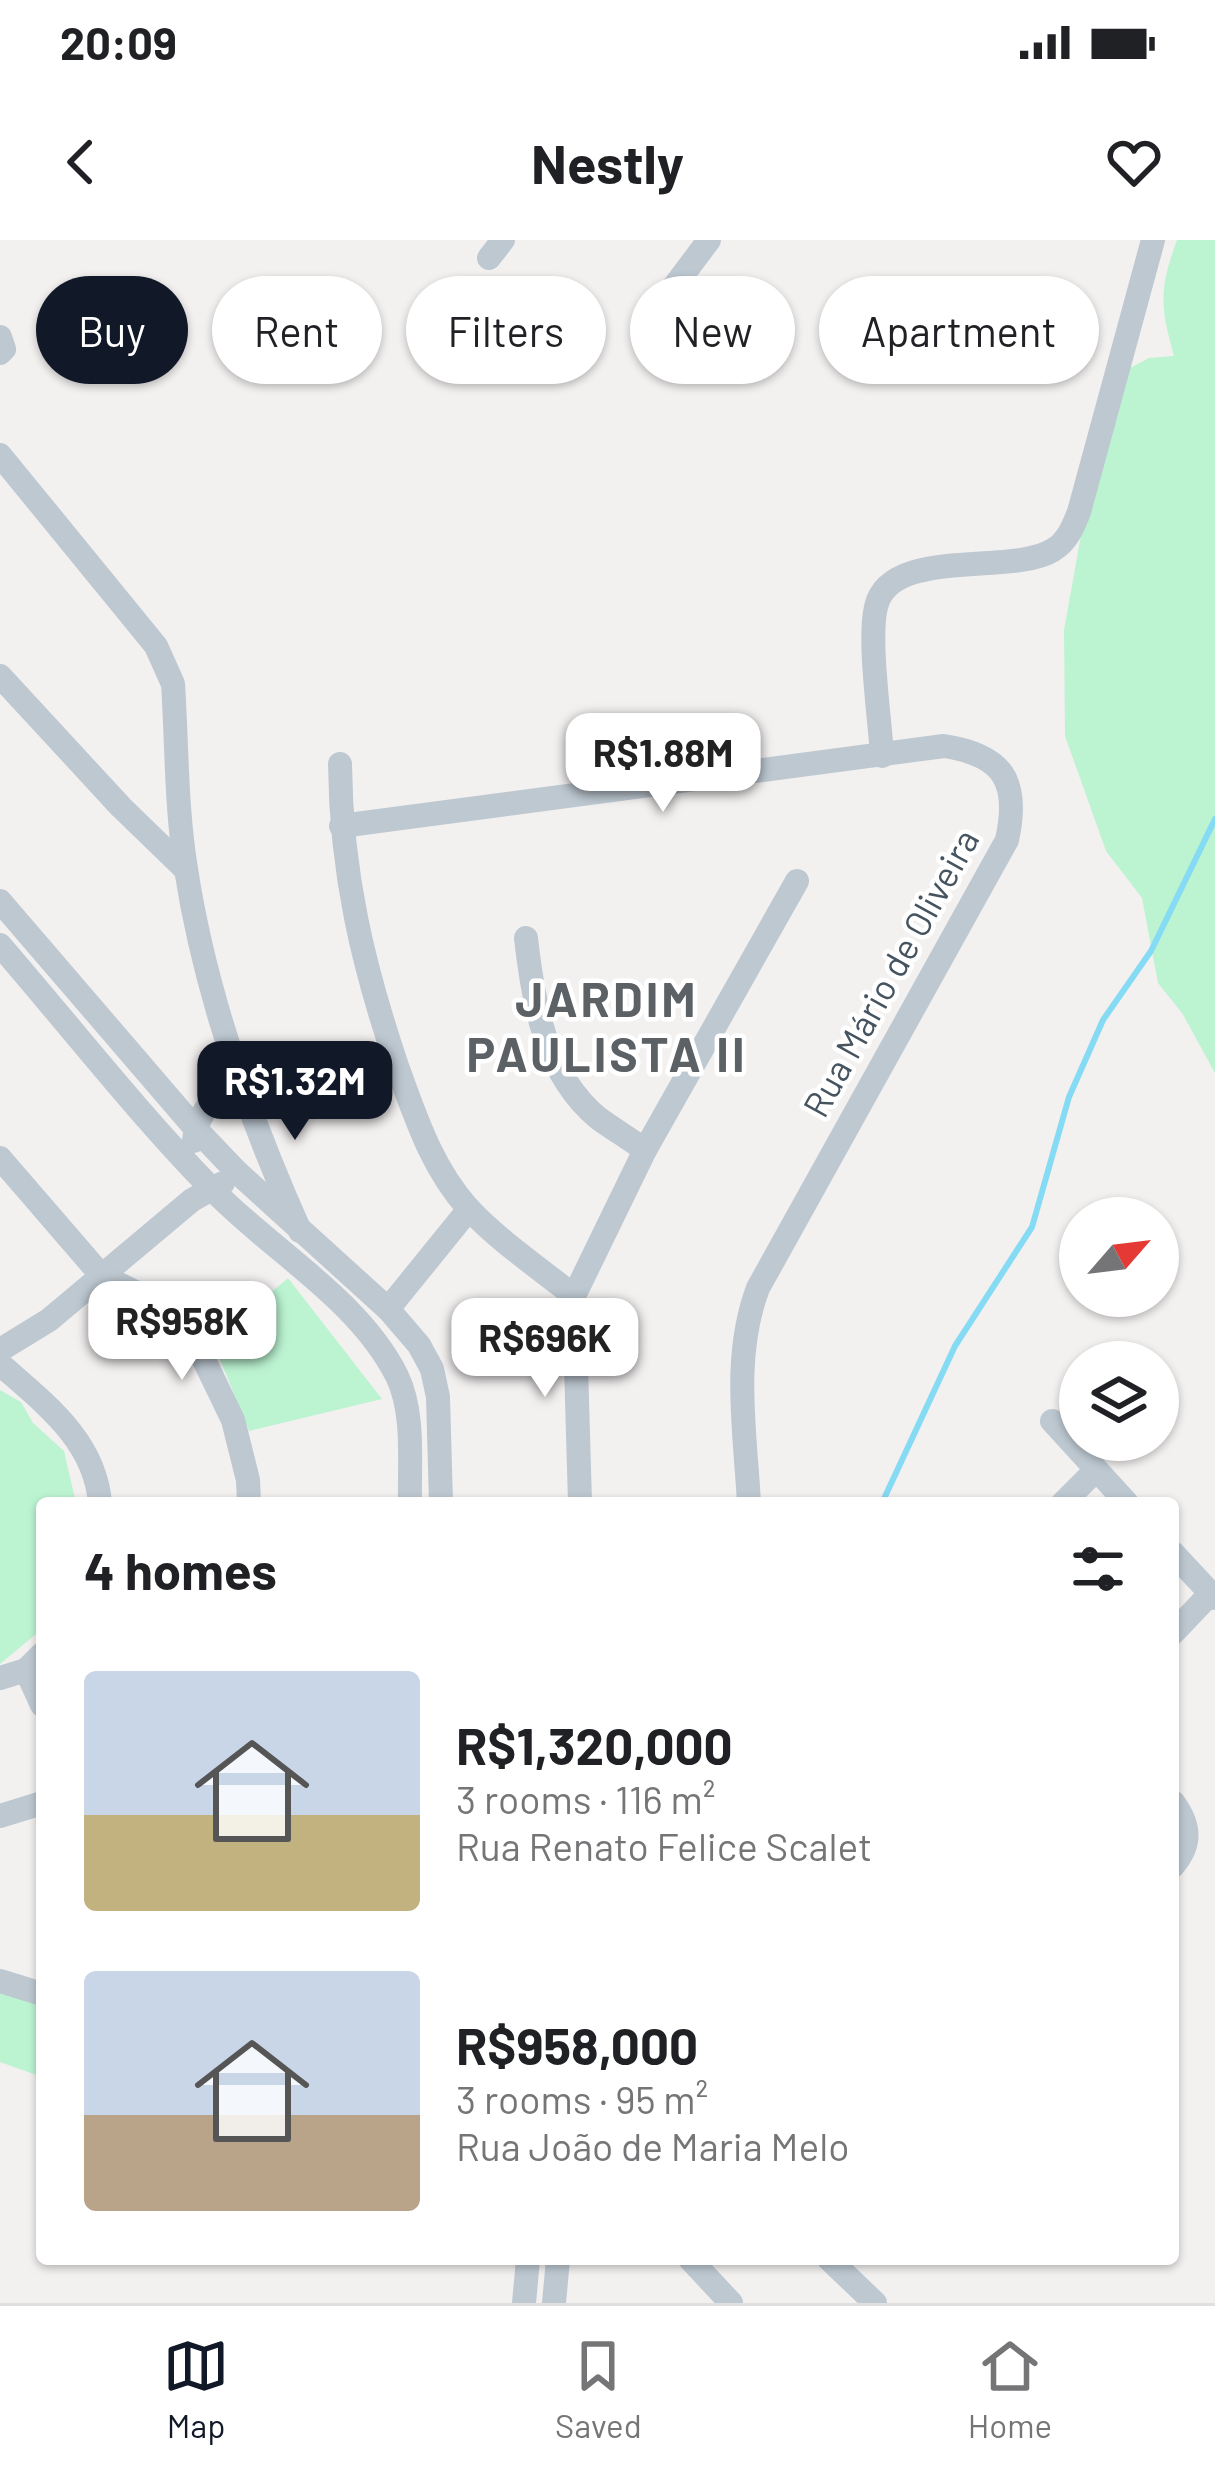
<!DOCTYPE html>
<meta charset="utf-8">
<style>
:root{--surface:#fff;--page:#f6f6f6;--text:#202124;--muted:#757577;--line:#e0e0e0;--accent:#111827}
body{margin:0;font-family:Barlow,sans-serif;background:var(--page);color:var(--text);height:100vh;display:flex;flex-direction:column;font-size:45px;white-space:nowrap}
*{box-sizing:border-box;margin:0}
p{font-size:39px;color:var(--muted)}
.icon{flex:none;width:66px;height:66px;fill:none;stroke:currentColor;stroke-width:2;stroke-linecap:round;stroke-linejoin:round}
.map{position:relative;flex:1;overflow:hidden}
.sheet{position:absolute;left:36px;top:1257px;width:1143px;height:768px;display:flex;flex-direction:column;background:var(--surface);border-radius:12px;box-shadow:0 3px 9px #0004}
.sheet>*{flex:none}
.banner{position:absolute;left:36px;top:36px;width:1143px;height:108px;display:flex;gap:24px}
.needle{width:78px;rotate:62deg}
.fabs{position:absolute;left:1059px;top:957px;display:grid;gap:24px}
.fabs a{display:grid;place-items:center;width:120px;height:120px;border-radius:50%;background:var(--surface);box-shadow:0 3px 9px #0004;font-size:60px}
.price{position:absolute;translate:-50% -102px;padding:0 27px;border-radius:24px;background:#fff;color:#222;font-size:39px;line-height:78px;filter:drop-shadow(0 3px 6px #0008)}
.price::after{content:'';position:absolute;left:50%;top:72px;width:36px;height:27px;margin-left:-18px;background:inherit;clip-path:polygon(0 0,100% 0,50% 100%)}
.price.selected{background:var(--accent);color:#fff}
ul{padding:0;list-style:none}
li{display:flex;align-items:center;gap:36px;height:300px;padding:0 48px}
li span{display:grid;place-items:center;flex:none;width:336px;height:240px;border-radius:12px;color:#555}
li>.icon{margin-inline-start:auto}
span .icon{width:144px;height:144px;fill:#fffc;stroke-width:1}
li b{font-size:51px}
h2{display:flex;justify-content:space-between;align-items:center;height:144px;padding:0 48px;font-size:51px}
.chip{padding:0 42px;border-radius:54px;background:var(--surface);box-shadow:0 3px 9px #0004;font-size:42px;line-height:108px}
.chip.selected{background:var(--accent);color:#fff}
.status{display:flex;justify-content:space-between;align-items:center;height:84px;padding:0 60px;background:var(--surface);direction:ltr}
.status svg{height:33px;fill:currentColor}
header{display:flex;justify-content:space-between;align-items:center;height:156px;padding:0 48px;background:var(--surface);font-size:54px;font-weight:700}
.tab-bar{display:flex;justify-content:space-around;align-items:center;height:168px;border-top:3px solid var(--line);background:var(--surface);font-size:33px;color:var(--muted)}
.tab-bar a{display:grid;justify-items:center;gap:6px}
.tab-bar .selected{color:var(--accent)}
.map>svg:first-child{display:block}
.green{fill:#bcf4d2}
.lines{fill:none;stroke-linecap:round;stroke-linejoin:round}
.stream{stroke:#85dbf4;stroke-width:6}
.minor{stroke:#bdc8d1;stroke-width:24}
.labels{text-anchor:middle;stroke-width:9;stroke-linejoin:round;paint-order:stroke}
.street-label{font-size:36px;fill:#465460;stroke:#fff}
.district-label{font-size:48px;font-weight:bold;letter-spacing:3px;fill:#5c6166;stroke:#fff}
</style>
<div class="status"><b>20:09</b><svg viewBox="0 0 49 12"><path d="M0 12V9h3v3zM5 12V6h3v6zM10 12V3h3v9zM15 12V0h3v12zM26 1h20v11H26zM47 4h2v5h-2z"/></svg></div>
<header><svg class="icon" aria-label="back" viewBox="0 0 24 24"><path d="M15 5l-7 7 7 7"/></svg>Nestly<svg class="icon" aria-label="heart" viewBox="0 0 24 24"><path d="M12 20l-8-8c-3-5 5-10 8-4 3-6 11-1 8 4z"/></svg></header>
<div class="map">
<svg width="1215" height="2063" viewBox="0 0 1215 2063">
<rect width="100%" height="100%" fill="#f3f0f0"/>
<g class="green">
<path d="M1177 0H1215V833L1182 773 1158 743 1142 658 1106 611 1065 496 1064 390 1093 228 1119 134 1149 118 1174 116C1160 66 1159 49 1177 0Z"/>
<polygon points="288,1038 382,1159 249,1191 213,1102"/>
<polygon points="0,1150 21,1162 33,1183 64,1211 76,1263 42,1263 42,1389 0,1424"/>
<polygon points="0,1752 42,1765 42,1837 0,1822"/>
</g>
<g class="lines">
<polyline class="stream" points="882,1263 955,1106 1032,987 1069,857 1103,780 1151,711 1215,579"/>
<g class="minor">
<polyline points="489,18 503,0"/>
<polyline points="652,76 709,0"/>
<polyline points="0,97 4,109 0,113"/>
<path d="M0 215 156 406 173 444C177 505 176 569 186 629 205 753 249 877 300 991"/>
<polyline points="0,436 121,567 185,629"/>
<path d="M882 516C880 479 868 400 876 367 889 306 1012 336 1053 310 1067 302 1073 287 1079 272L1153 0"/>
<path d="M340 524C341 634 363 726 398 829 416 878 432 928 468 968 499 1001 539 1028 574 1056"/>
<path d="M341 586 944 506C1003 515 1020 541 1007 600L758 1048C732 1117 745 1190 749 1263"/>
<polyline points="0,661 195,888 237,932 388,1069 419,1105 432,1129 438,1157 441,1263"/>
<path d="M526 698C533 762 545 834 598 878 613 889 630 899 645 910"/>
<path d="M0 705C70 786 136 871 211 948 270 1010 358 1058 397 1136 415 1173 409 1223 410 1263"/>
<path d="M194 901C196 872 218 854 239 837"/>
<polyline points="0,918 101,1035 149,1059 173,1080 204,1120 233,1180 248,1240 249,1263"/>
<polyline points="388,1069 469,969"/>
<polyline points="0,1110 49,1080 192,960 223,943"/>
<path d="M0 1124C44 1163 95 1200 100 1263"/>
<polyline points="1052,1181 1127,1263"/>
<polyline points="580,1263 574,1056 645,910 797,641"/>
<polyline points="1063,1263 1096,1230"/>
<polyline points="1173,1313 1215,1358"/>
<polyline points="1173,1393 1211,1353"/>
<polyline points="26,1430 42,1465"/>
<polyline points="0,1438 26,1430 42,1414"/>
<path d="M1173 1562C1190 1585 1192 1604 1173 1626"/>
<polyline points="0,1576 42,1563"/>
<polyline points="0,1741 42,1754"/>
<polyline points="690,2019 731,2063"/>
<polyline points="829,2019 875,2063"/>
<polyline points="524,2063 528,2019"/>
<polyline points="554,2063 558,2019"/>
</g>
</g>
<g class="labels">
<g class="street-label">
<text transform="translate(891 733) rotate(-61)" y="13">Rua Mário de Oliveira</text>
</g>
<g class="district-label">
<text x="607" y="777">JARDIM<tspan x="607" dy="55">PAULISTA II</tspan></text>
</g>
</g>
</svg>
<div class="fabs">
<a><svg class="needle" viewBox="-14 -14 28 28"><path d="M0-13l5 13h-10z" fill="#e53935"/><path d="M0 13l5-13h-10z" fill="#757577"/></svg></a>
<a><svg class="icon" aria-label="layers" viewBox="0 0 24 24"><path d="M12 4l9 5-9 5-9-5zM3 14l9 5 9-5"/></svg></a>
</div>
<b class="price" style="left:663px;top:575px">R$1.88M</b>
<b class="price selected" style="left:295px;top:903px">R$1.32M</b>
<b class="price" style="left:182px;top:1143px">R$958K</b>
<b class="price" style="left:545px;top:1160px">R$696K</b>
<div class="banner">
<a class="chip selected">Buy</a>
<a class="chip">Rent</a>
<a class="chip">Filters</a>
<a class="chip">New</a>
<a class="chip">Apartment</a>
</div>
<section class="sheet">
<h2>4 homes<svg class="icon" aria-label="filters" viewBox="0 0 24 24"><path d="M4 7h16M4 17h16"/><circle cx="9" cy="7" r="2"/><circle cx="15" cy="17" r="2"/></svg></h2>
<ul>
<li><span style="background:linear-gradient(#c9d6e8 60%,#c2b280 0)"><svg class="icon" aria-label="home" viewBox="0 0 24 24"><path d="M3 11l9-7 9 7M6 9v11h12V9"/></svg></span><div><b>R$1,320,000</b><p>3 rooms · 116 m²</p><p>Rua Renato Felice Scalet</p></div></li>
<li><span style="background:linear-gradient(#c9d6e8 60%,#b9a48a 0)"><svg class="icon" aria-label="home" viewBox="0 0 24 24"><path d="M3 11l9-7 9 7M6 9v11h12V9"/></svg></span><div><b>R$958,000</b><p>3 rooms · 95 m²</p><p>Rua João de Maria Melo</p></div></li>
</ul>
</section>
</div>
<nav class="tab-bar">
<a class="selected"><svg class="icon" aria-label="map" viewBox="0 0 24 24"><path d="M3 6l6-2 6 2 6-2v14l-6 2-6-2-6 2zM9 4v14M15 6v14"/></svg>Map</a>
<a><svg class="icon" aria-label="saved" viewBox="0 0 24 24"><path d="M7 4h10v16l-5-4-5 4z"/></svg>Saved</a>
<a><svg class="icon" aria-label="home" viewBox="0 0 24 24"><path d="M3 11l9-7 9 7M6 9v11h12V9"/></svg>Home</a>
</nav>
